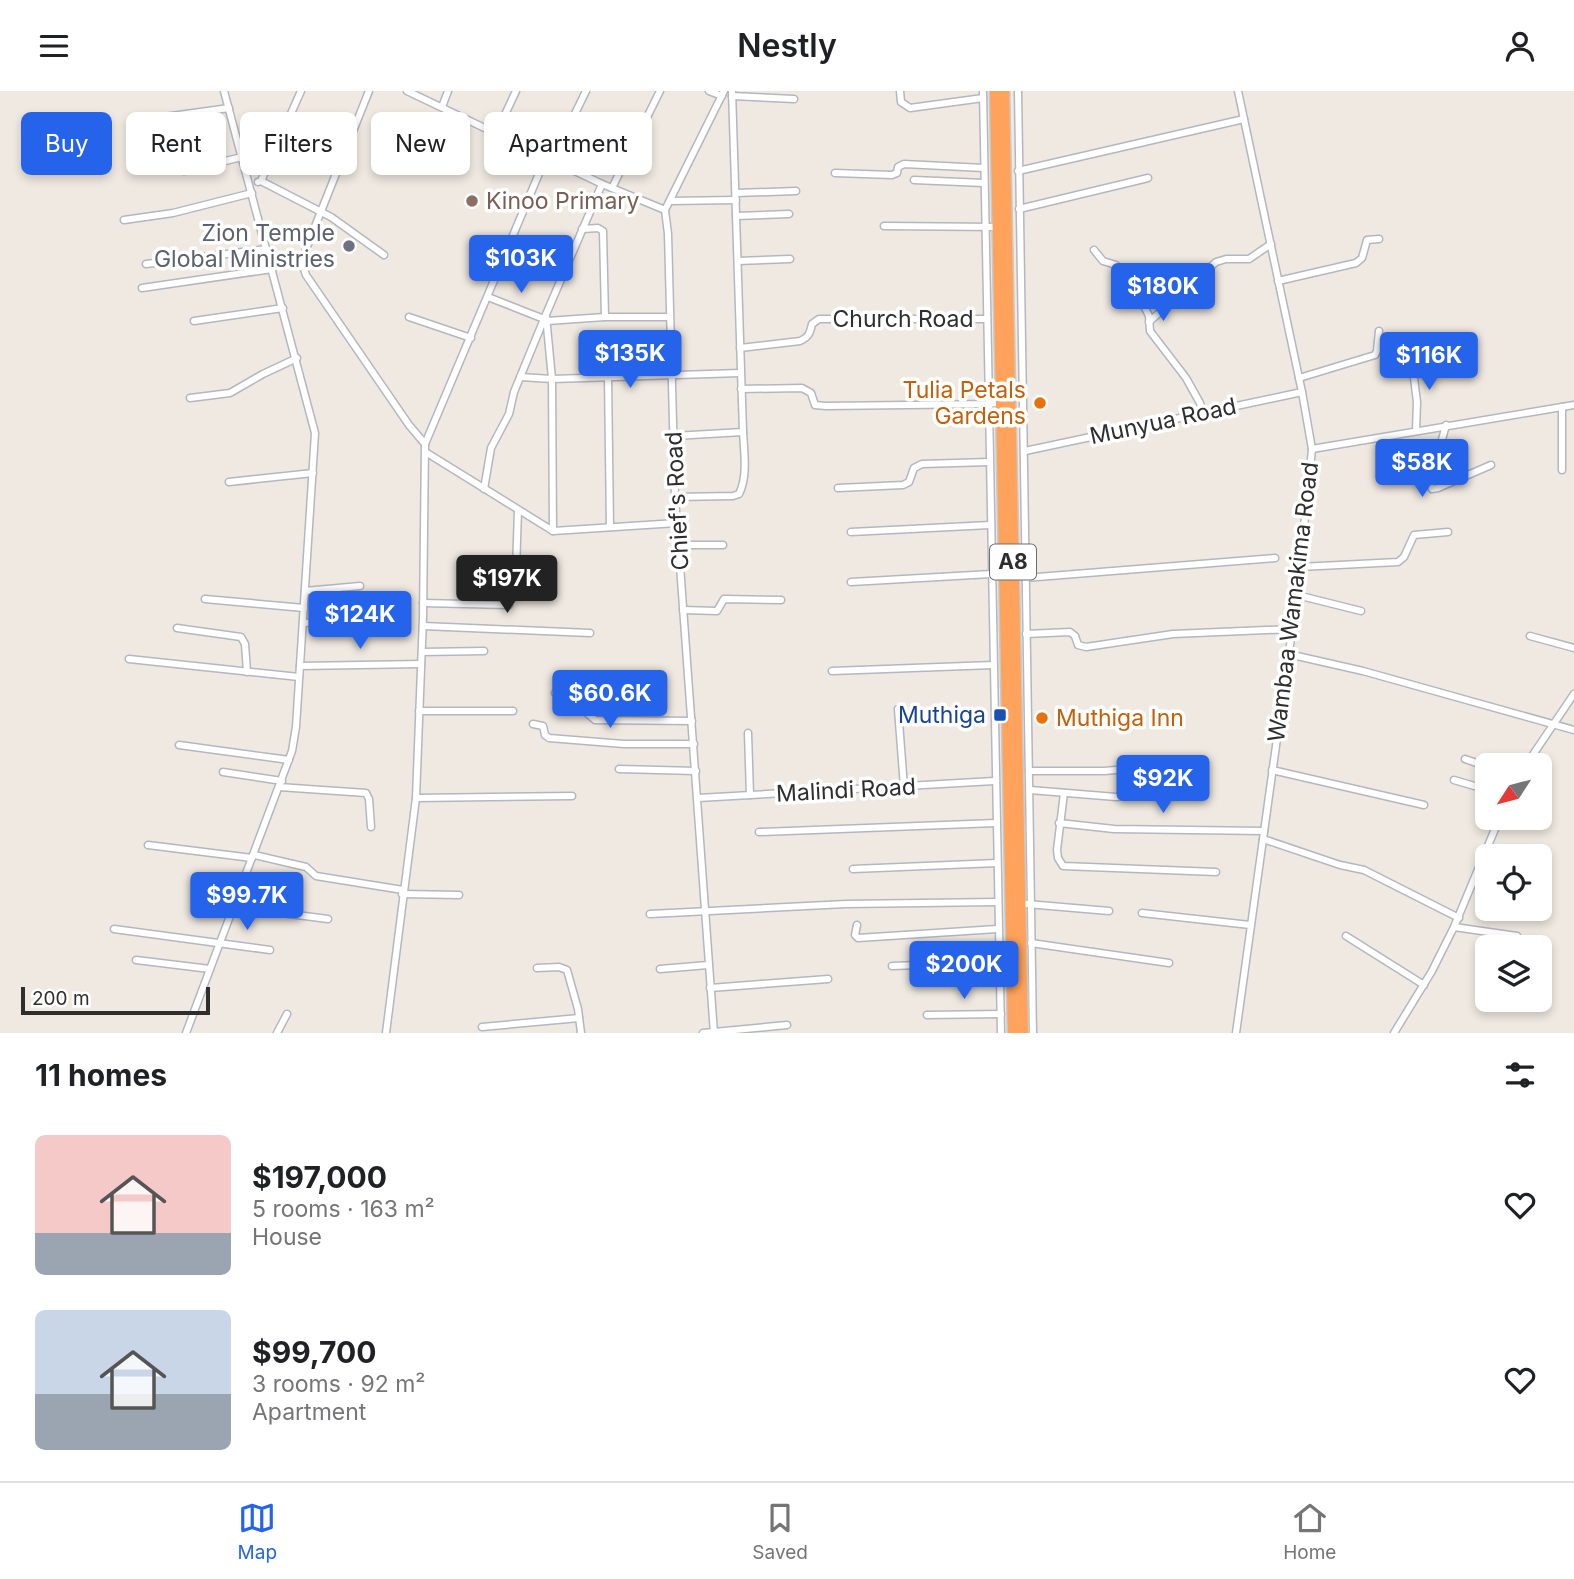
<!DOCTYPE html>
<meta charset="utf-8">
<style>
:root{--surface:#fff;--page:#f2f2f2;--text:#202124;--muted:#757577;--line:#e0e0e0;--accent:#2563eb}
body{margin:0;font-family:Inter,sans-serif;background:var(--page);color:var(--text);height:100vh;display:flex;flex-direction:column;font-size:26px;white-space:nowrap}
*{box-sizing:border-box;margin:0}
p{font-size:23px;color:var(--muted)}
.icon{flex:none;width:38px;height:38px;fill:none;stroke:currentColor;stroke-width:2;stroke-linecap:round;stroke-linejoin:round}
.map{position:relative;height:942px;overflow:hidden}
.drawer{display:flex;flex-direction:column;background:var(--surface);flex:1}
.drawer>*{flex:none}
.banner{position:absolute;left:21px;top:21px;width:700px;height:63px;display:flex;gap:14px}
.needle{width:46px;rotate:234deg}
.buttons{position:absolute;left:1475px;top:662px;display:grid;gap:14px}
.buttons a{display:grid;place-items:center;width:77px;height:77px;border-radius:10px;background:var(--surface);box-shadow:0 4px 10px #0003;font-size:35px}
.scale{position:absolute;left:21px;bottom:18px;width:189px;box-sizing:border-box;padding-left:7px;border:4px solid #2e2e2e;border-top:0;font-size:19px;line-height:24px;white-space:nowrap;color:#2e2e2e;-webkit-text-stroke:5px #fff;paint-order:stroke}
.price{position:absolute;translate:-50% -60px;padding:0 16px;border-radius:7px;background:var(--accent);color:#fff;font-size:23px;line-height:46px;filter:drop-shadow(0 2px 4px #0008)}
.price::after{content:'';position:absolute;left:50%;top:42px;width:21px;height:16px;margin-left:-10px;background:inherit;clip-path:polygon(0 0,100% 0,50% 100%)}
.price.active{background:#222;color:#fff}
ul{padding:0;list-style:none}
li{display:flex;align-items:center;gap:21px;height:175px;padding:0 35px}
li span{display:grid;place-items:center;flex:none;width:196px;height:140px;border-radius:10px;color:#555}
li>.icon{margin-inline-start:auto}
span .icon{width:84px;height:84px;fill:#fffc;stroke-width:1}
li b{font-size:30px}
h2{display:flex;justify-content:space-between;align-items:center;height:84px;padding:0 35px;font-size:30px}
.chip{padding:0 24px;border-radius:10px;background:var(--surface);box-shadow:0 4px 10px #0003;font-size:24px;line-height:63px}
.chip.active{background:var(--accent);color:#fff}
header{display:flex;justify-content:space-between;align-items:center;height:91px;padding:0 35px;background:var(--surface);font-size:32px;font-weight:600}
.tabs{display:flex;justify-content:space-around;align-items:center;height:98px;border-top:2px solid var(--line);background:var(--surface);font-size:19px;color:var(--muted)}
.tabs a{display:grid;justify-items:center;gap:4px}
.tabs .active{color:var(--accent)}
.map>svg:first-child{display:block}
.lines{fill:none;stroke-linecap:round;stroke-linejoin:round}
.street-casing{stroke:#b4b7c1;stroke-width:9}
.highway-casing{stroke:#c9c9c9;stroke-width:13}
.street{stroke:#fff;stroke-width:6}
.highway{stroke:#ffa35c;stroke-width:10}
.education-dot{fill:#8d6e63;stroke:#fff;stroke-width:2.5}
.worship-dot{fill:#6b7280;stroke:#fff;stroke-width:2.5}
.food-dot{fill:#e8710a;stroke:#fff;stroke-width:2.5}
.transit-dot{fill:#1a4fb4;stroke:#fff;stroke-width:2.5}
.labels{text-anchor:middle;stroke-width:7;stroke-linejoin:round;paint-order:stroke}
.shield{fill:#fff;stroke:#6d6d6d;stroke-width:2}
.shield-label{font-size:21px;font-weight:bold;fill:#2e2e2e}
.education-label{font-size:23px;fill:#785e54;stroke:#fff;text-anchor:start}
.worship-label{font-size:23px;fill:#5b616d;stroke:#fff;text-anchor:end}
.street-label{font-size:23px;fill:#2e2e2e;stroke:#fff}
.food-label{font-size:23px;fill:#c56008;stroke:#fff;text-anchor:end}
.transit-label{font-size:23px;fill:#164399;stroke:#fff;text-anchor:end}
</style>
<header><svg class="icon" aria-label="menu" viewBox="0 0 24 24"><path d="M4 6h16M4 12h16M4 18h16"/></svg>Nestly<svg class="icon" aria-label="person" viewBox="0 0 24 24"><circle cx="12" cy="8" r="4"/><path d="M4 21q1-7 8-7t8 7"/></svg></header>
<div class="map">
<svg width="1574" height="942" viewBox="0 0 1574 942">
<rect width="100%" height="100%" fill="#efe9e1"/>
<g class="lines">
<defs>
<g id="street">
<polyline points="369,0 306,158 303,175 306,184 409,334 425,353"/>
<polyline points="407,0 602,93 665,119 668,143 675,406 714,942"/>
<polyline points="709,0 722,5"/>
<polyline points="900,0 901,11 910,17 983,7"/>
<polyline points="983,0 1001,942"/>
<polyline points="1018,0 1033,942"/>
<polyline points="732,5 794,8"/>
<polyline points="442,16 448,0"/>
<polyline points="150,28 229,17"/>
<polyline points="496,43 516,0"/>
<polyline points="553,68 586,0"/>
<polyline points="184,80 242,66"/>
<polyline points="1018,80 1244,28"/>
<polyline points="835,82 892,84 897,82 898,76 904,73 984,77"/>
<polyline points="914,89 984,92"/>
<polyline points="261,90 331,126 384,164"/>
<polyline points="258,91 261,90 301,0"/>
<polyline points="612,97 660,0"/>
<polyline points="736,102 796,100"/>
<polyline points="670,110 736,109"/>
<polyline points="1019,118 1148,87"/>
<polyline points="665,119 724,0"/>
<polyline points="736,125 789,123"/>
<polyline points="124,129 173,122 252,102"/>
<polyline points="884,135 997,136"/>
<polyline points="582,138 598,137 603,140 605,226"/>
<polyline points="1094,159 1103,170 1116,174 1143,213 1149,225 1150,240 1186,287 1200,312 1203,322"/>
<polyline points="738,170 790,168"/>
<polyline points="146,173 267,158"/>
<polyline points="1278,190 1356,172 1362,167 1367,149 1379,148"/>
<polyline points="142,197 272,178"/>
<polyline points="488,206 544,228"/>
<polyline points="546,225 552,288 553,440"/>
<polyline points="409,226 471,247"/>
<polyline points="194,230 283,217"/>
<polyline points="547,230 605,226 669,226"/>
<polyline points="1149,231 1216,171 1226,168 1249,168 1271,153"/>
<path d="M740 257 800 250C809 246 810 242 812 233L819 228H987"/>
<polyline points="520,286 552,288 740,282"/>
<polyline points="608,286 610,436"/>
<polyline points="1299,287 1375,264 1377,260 1379,240"/>
<polyline points="741,298 802,297 811,302 815,314 826,315 988,313 1002,311"/>
<polyline points="190,307 230,302 263,283 297,267"/>
<polyline points="1562,316 1562,379"/>
<polyline points="1446,334 1430,392 1432,398 1438,397 1491,374"/>
<polyline points="1416,340 1417,311 1413,279 1454,272"/>
<polyline points="674,345 743,341"/>
<polyline points="1312,358 1574,314"/>
<polyline points="1025,360 1302,301"/>
<polyline points="427,362 553,440 677,432"/>
<polyline points="229,391 313,382"/>
<polyline points="838,397 903,394 909,391 914,377 922,373 989,371"/>
<polyline points="484,398 491,357 509,323 514,301 544,228 602,93"/>
<path d="M675 406 733 405 739 403C748 386 744 360 743 341L732 0"/>
<polyline points="851,441 990,434"/>
<polyline points="678,454 723,454"/>
<polyline points="1300,476 1398,471 1404,466 1414,444 1448,441"/>
<polyline points="516,479 518,419"/>
<polyline points="1025,487 1275,467"/>
<polyline points="851,491 991,483"/>
<polyline points="305,500 360,495"/>
<polyline points="1297,504 1361,520"/>
<polyline points="205,508 304,517"/>
<polyline points="423,512 509,514"/>
<polyline points="683,519 717,520 724,508 781,509"/>
<polyline points="303,532 378,528"/>
<polyline points="423,535 590,542"/>
<polyline points="177,537 241,546 245,553 247,581"/>
<polyline points="1026,543 1070,541 1075,545 1078,554 1086,556 1173,543 1291,538"/>
<polyline points="1530,545 1574,557"/>
<polyline points="422,561 484,560"/>
<polyline points="1288,563 1363,580 1574,639"/>
<polyline points="129,568 299,586"/>
<polyline points="300,575 421,573"/>
<polyline points="832,580 993,574"/>
<polyline points="555,602 584,603 588,610 588,623 595,629 692,630"/>
<polyline points="898,618 904,696"/>
<polyline points="419,620 513,620"/>
<polyline points="533,633 543,635 545,644 549,647 624,653 694,653"/>
<polyline points="748,642 750,704"/>
<polyline points="179,654 289,669"/>
<polyline points="1465,668 1488,676"/>
<polyline points="1526,674 1574,603"/>
<polyline points="619,678 696,680"/>
<polyline points="1272,679 1424,714"/>
<polyline points="1029,680 1104,680 1140,677"/>
<polyline points="223,681 282,690"/>
<polyline points="1454,689 1488,699"/>
<polyline points="279,696 366,702 369,708 371,736"/>
<polyline points="1030,699 1116,706 1189,696"/>
<polyline points="1064,702 1057,759 1058,767 1063,775 1216,781"/>
<polyline points="416,707 572,705"/>
<polyline points="698,707 994,690"/>
<polyline points="1059,732 1114,738 1264,740"/>
<polyline points="759,741 996,732"/>
<polyline points="1263,748 1340,774 1364,779 1459,827"/>
<polyline points="148,754 252,767"/>
<polyline points="254,764 306,776 316,785 403,799"/>
<polyline points="853,778 997,772"/>
<polyline points="206,793 242,795"/>
<polyline points="402,803 459,804"/>
<polyline points="1027,813 1109,820"/>
<polyline points="234,816 328,828"/>
<polyline points="1142,822 1250,834"/>
<polyline points="650,823 846,813 997,811"/>
<polyline points="857,834 855,844 858,847 997,838"/>
<polyline points="1454,836 1517,845"/>
<polyline points="114,838 270,859"/>
<polyline points="1346,845 1424,894"/>
<polyline points="1031,852 1169,872"/>
<polyline points="136,869 210,878"/>
<polyline points="892,875 998,871"/>
<polyline points="537,877 559,876 567,879 578,918 581,942"/>
<polyline points="660,878 708,874"/>
<polyline points="710,897 828,888"/>
<polyline points="927,924 1001,923"/>
<polyline points="482,936 579,927"/>
<polyline points="186,942 292,660 296,636 315,342 224,0"/>
<polyline points="277,942 287,923"/>
<polyline points="386,942 416,707 423,526 425,353 546,66"/>
<polyline points="703,942 787,934"/>
<polyline points="1236,942 1297,504 1312,358 1302,301 1238,0"/>
<polyline points="1394,942 1432,880 1454,836 1500,726"/>
</g>
<g id="highway">
<polyline points="995,0 1013,942"/>
<polyline points="1004,0 1023,942"/>
</g>
</defs>
<use href="#street" class="street-casing"/>
<use href="#highway" class="highway-casing"/>
<use href="#street" class="street"/>
<use href="#highway" class="highway"/>
</g>
<circle class="education-dot" cx="472" cy="110" r="7"/>
<circle class="worship-dot" cx="349" cy="155" r="7"/>
<g class="food-dot">
<circle cx="1040" cy="312" r="7"/>
<circle cx="1042" cy="627" r="7"/>
</g>
<rect class="transit-dot" x="993" y="617" width="14" height="14" rx="3.5"/>
<g class="labels">
<rect class="shield" x="990" y="453.5" width="46" height="35" rx="5"/>
<g class="shield-label">
<text x="1013" y="478">A8</text>
</g>
<g class="education-label">
<text x="486" y="118">Kinoo Primary</text>
</g>
<g class="worship-label">
<text x="335" y="150">Zion Temple<tspan x="335" dy="26">Global Ministries</tspan></text>
</g>
<g class="street-label">
<text x="903" y="236">Church Road</text>
<text transform="translate(1163 330) rotate(-12)" y="8">Munyua Road</text>
<text transform="translate(677 410) rotate(-93)" y="8">Chief's Road</text>
<text transform="translate(1293 511) rotate(-83)" y="8">Wambaa Wamakima Road</text>
<text transform="translate(846 699) rotate(-3)" y="8">Malindi Road</text>
</g>
<g class="food-label">
<text x="1026" y="307">Tulia Petals<tspan x="1026" dy="26">Gardens</tspan></text>
<text x="1056" y="635" text-anchor="start">Muthiga Inn</text>
</g>
<g class="transit-label">
<text x="986" y="632">Muthiga</text>
</g>
</g>
</svg>
<div class="buttons">
<a><svg class="needle" viewBox="-14 -14 28 28"><path d="M0-13l5 13h-10z" fill="#e53935"/><path d="M0 13l5-13h-10z" fill="#757577"/></svg></a>
<a><svg class="icon" aria-label="locate" viewBox="0 0 24 24"><circle cx="12" cy="12" r="6"/><path d="M12 2v4M12 18v4M2 12h4M18 12h4"/></svg></a>
<a><svg class="icon" aria-label="layers" viewBox="0 0 24 24"><path d="M12 4l9 5-9 5-9-5zM3 14l9 5 9-5"/></svg></a>
</div>
<div class="scale">200 m</div>
<b class="price" style="left:521px;top:204px">$103K</b>
<b class="price" style="left:1163px;top:232px">$180K</b>
<b class="price" style="left:630px;top:299px">$135K</b>
<b class="price" style="left:1429px;top:301px">$116K</b>
<b class="price" style="left:1422px;top:408px">$58K</b>
<b class="price active" style="left:507px;top:524px">$197K</b>
<b class="price" style="left:360px;top:560px">$124K</b>
<b class="price" style="left:610px;top:639px">$60.6K</b>
<b class="price" style="left:1163px;top:724px">$92K</b>
<b class="price" style="left:247px;top:841px">$99.7K</b>
<b class="price" style="left:964px;top:910px">$200K</b>
<div class="banner">
<a class="chip active">Buy</a>
<a class="chip">Rent</a>
<a class="chip">Filters</a>
<a class="chip">New</a>
<a class="chip">Apartment</a>
</div>
</div>
<section class="drawer">
<h2>11 homes<svg class="icon" aria-label="filters" viewBox="0 0 24 24"><path d="M4 7h16M4 17h16"/><circle cx="9" cy="7" r="2"/><circle cx="15" cy="17" r="2"/></svg></h2>
<ul>
<li><span style="background:linear-gradient(#f6c9c9 70%,#9aa5b1 0)"><svg class="icon" aria-label="home" viewBox="0 0 24 24"><path d="M3 11l9-7 9 7M6 9v11h12V9"/></svg></span><div><b>$197,000</b><p>5 rooms · 163 m²</p><p>House</p></div><svg class="icon" aria-label="heart" viewBox="0 0 24 24"><path d="M12 20l-8-8c-3-5 5-10 8-4 3-6 11-1 8 4z"/></svg></li>
<li><span style="background:linear-gradient(#c9d6e8 60%,#9aa5b1 0)"><svg class="icon" aria-label="home" viewBox="0 0 24 24"><path d="M3 11l9-7 9 7M6 9v11h12V9"/></svg></span><div><b>$99,700</b><p>3 rooms · 92 m²</p><p>Apartment</p></div><svg class="icon" aria-label="heart" viewBox="0 0 24 24"><path d="M12 20l-8-8c-3-5 5-10 8-4 3-6 11-1 8 4z"/></svg></li>
</ul>
</section>
<nav class="tabs">
<a class="active"><svg class="icon" aria-label="map" viewBox="0 0 24 24"><path d="M3 6l6-2 6 2 6-2v14l-6 2-6-2-6 2zM9 4v14M15 6v14"/></svg>Map</a>
<a><svg class="icon" aria-label="saved" viewBox="0 0 24 24"><path d="M7 4h10v16l-5-4-5 4z"/></svg>Saved</a>
<a><svg class="icon" aria-label="home" viewBox="0 0 24 24"><path d="M3 11l9-7 9 7M6 9v11h12V9"/></svg>Home</a>
</nav>
